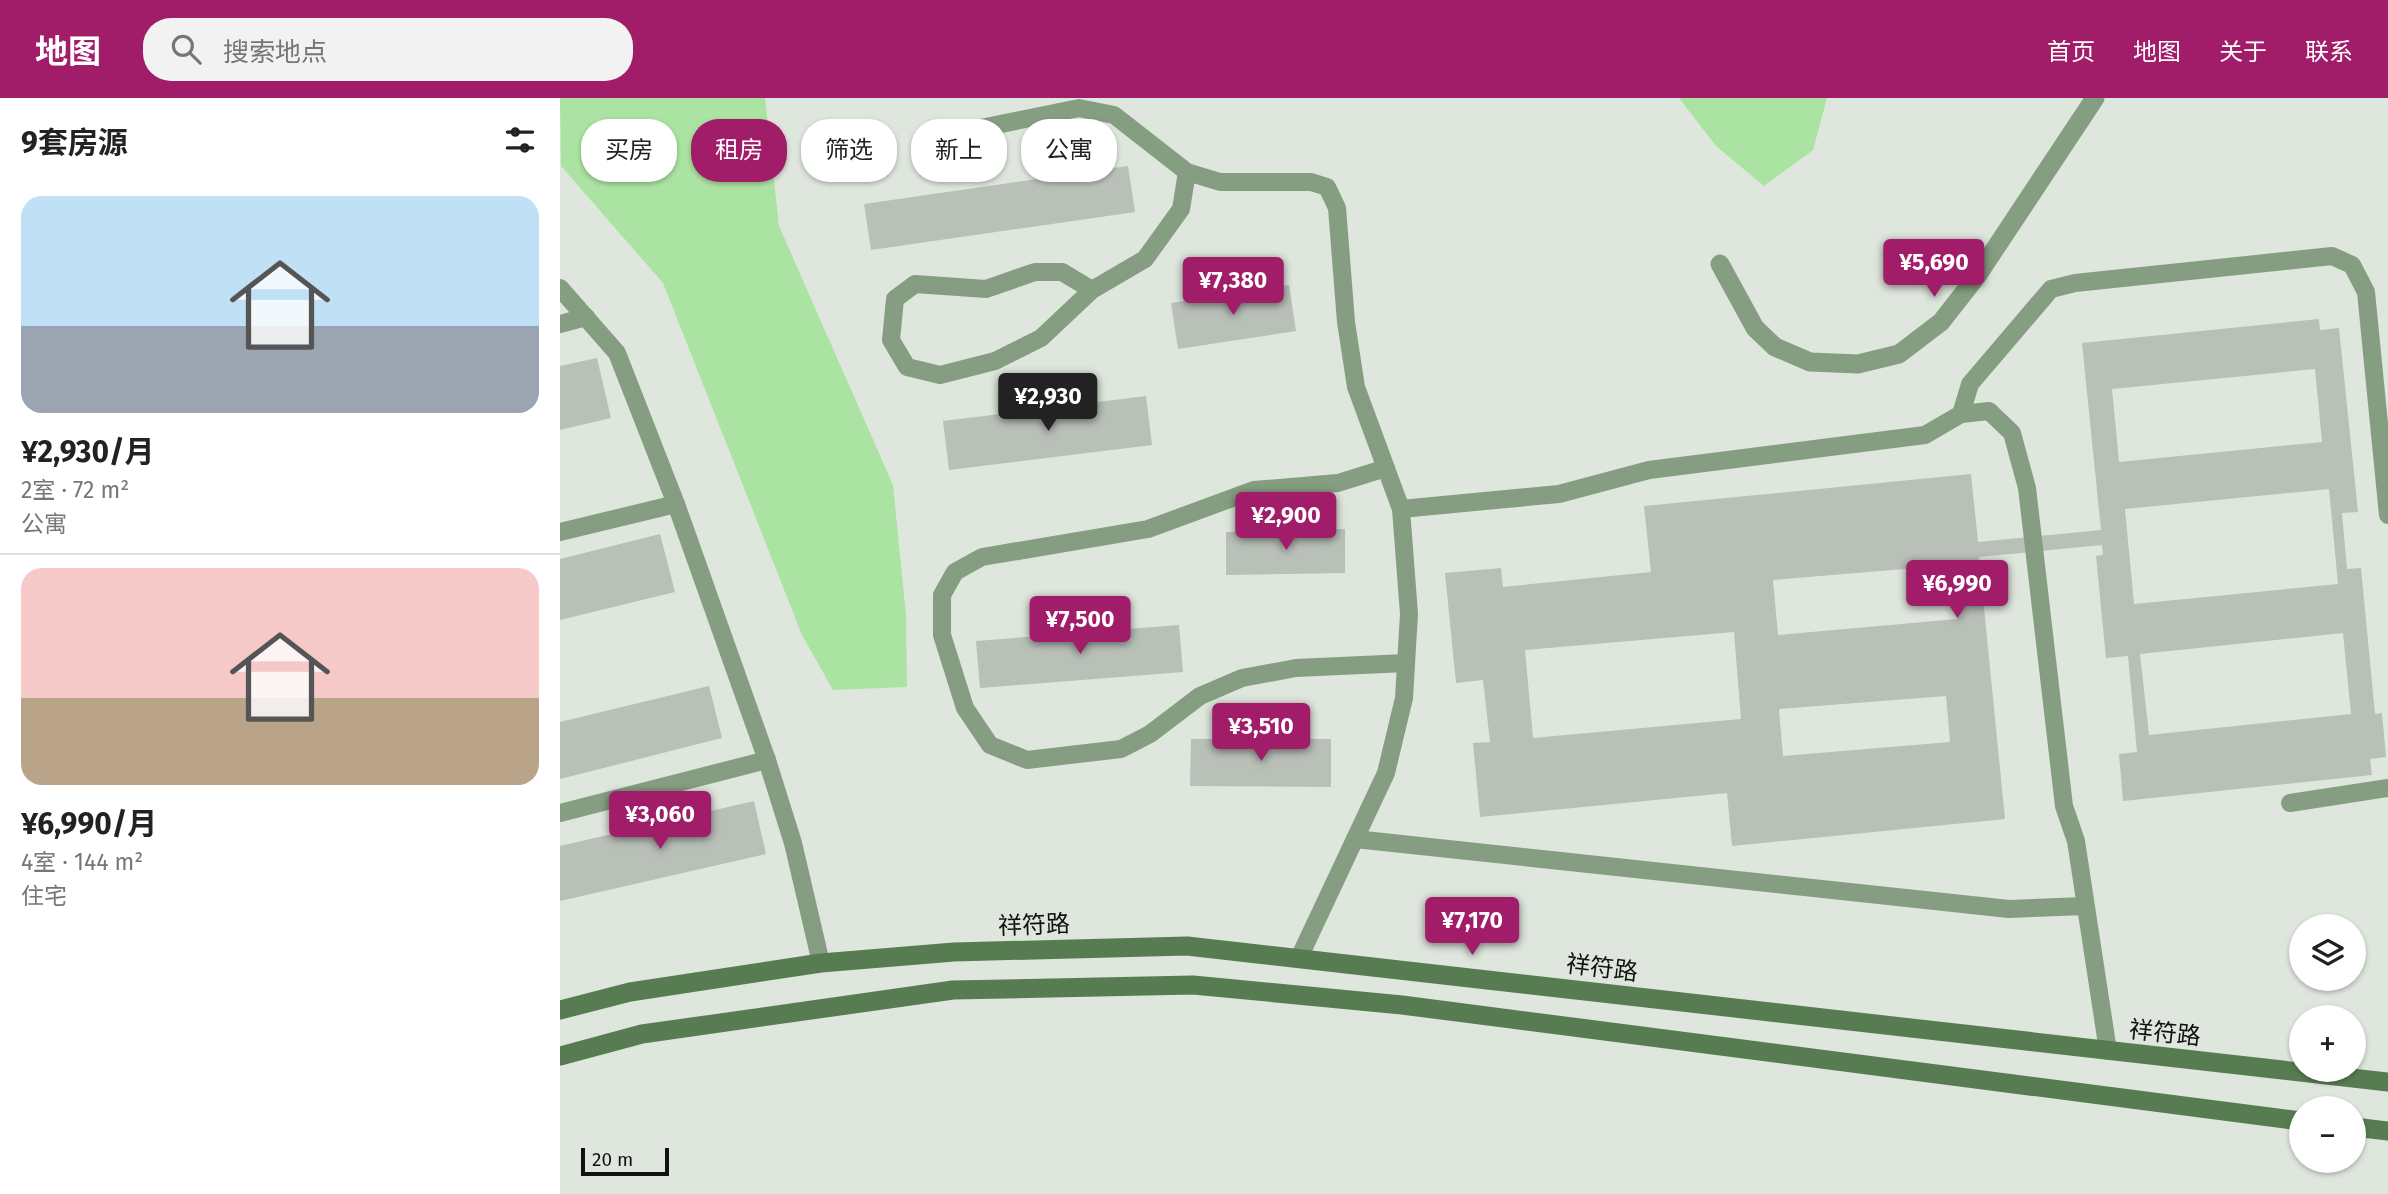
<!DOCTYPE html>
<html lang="zh">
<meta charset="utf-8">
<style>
:root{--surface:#fff;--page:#f2f2f2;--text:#222;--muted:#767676;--line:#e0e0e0;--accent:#a11c69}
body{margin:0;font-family:"Fira Sans","Noto Sans SC",sans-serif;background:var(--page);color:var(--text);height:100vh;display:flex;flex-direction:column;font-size:26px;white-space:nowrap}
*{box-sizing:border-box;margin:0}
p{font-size:23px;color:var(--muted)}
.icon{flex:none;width:38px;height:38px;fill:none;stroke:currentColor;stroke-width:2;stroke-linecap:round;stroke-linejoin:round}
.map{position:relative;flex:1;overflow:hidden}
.panel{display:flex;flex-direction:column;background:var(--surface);width:560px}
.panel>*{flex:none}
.top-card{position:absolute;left:21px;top:21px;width:665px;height:63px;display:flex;gap:14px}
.fabs{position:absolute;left:1729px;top:816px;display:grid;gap:14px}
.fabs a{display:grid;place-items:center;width:77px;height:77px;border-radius:50%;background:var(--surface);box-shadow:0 2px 5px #0004;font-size:35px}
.scale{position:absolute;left:21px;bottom:18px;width:88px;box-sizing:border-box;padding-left:7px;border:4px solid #10120f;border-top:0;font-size:19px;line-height:24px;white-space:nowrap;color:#10120f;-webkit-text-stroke:5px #dee6dd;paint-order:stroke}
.price{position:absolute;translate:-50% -60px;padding:0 16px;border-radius:7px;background:var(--accent);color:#fff;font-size:23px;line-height:46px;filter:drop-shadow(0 2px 4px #0008)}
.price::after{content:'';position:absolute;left:50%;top:42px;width:21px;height:16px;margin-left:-10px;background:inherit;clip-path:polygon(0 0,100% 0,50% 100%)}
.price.on{background:#222;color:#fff}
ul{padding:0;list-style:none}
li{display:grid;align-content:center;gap:14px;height:371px;padding:0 21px}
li+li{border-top:2px solid var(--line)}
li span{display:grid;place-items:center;height:217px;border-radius:21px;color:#555}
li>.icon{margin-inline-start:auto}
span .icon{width:126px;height:126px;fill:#fffc;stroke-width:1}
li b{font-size:30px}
h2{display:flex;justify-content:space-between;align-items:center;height:84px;padding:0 21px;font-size:30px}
.chip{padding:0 24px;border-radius:28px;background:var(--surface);box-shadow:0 2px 5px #0004;font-size:24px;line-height:63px}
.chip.on{background:var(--accent);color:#fff}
header{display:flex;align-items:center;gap:42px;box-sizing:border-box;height:98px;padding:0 35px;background:var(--accent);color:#fff}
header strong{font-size:33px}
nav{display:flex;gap:38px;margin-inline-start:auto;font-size:24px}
.search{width:490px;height:63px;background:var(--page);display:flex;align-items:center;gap:18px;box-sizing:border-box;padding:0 24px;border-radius:28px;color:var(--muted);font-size:26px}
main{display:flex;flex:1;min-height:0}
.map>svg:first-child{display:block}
.green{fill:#abe3a2}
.building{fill:#b9c0b8;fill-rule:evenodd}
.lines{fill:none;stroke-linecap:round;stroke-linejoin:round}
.service{stroke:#859e81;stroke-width:18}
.minor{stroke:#859e81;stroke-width:19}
.secondary{stroke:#577c51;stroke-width:19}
.labels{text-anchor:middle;stroke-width:5;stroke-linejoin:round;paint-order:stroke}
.street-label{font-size:24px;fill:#10120f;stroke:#dee6dd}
</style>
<header>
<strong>地图</strong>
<div class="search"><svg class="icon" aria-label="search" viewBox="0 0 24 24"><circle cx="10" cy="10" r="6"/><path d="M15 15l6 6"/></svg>搜索地点</div>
<nav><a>首页</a><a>地图</a><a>关于</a><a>联系</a></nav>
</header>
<main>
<section class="panel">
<h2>9套房源<svg class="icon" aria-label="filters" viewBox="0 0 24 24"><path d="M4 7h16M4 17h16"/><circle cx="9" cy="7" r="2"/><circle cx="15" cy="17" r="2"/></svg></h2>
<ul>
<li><span style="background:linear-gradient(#bfe0f5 60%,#9aa5b1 0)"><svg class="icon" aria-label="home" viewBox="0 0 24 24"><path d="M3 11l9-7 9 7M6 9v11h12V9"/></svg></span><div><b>¥2,930/月</b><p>2室 · 72 m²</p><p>公寓</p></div></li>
<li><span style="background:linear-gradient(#f6c9c9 60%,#b9a48a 0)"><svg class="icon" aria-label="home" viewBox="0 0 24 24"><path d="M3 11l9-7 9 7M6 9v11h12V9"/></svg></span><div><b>¥6,990/月</b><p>4室 · 144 m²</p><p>住宅</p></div></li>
</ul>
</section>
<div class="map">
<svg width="1828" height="1096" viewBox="0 0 1828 1096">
<rect width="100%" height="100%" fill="#dee6dd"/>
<g class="green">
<polygon points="0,0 205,0 219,128 333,387 346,518 347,589 273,592 242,537 103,185 1,68"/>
<polygon points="1119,0 1267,0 1253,52 1204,88 1156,48"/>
</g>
<g class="building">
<polygon points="568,68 575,114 311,152 304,106"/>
<polygon points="729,187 736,233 618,251 611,205"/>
<path d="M1759 221 1760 232 1779 230 1798 414 1782 415 1787 471 1801 470 1815 616 1822 615 1826 659 1810 661 1812 677 1563 703 1559 656 1577 654 1568 558 1546 560 1536 458 1543 457 1542 447 1419 459 1445 721 1172 748 1167 695 920 719 913 645 930 644 923 582 896 585 885 475 941 470 943 489 1091 474 1084 408 1411 376 1418 444 1541 432 1522 245ZM1755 271 1762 344 1559 364 1552 291ZM1769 391 1778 486 1574 506 1565 411ZM1392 467 1397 521 1218 537 1213 482ZM1174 534 1181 621 973 640 965 552ZM1783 535 1791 616 1589 637 1580 556ZM1386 598 1390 644 1223 658 1219 611Z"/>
<polygon points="37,260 51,320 0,332 0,268"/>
<polygon points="586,298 592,347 389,372 383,323"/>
<polygon points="785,431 785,475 666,477 666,434"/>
<polygon points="100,436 115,494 0,522 0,461"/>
<polygon points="619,527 623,574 420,590 416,543"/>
<polygon points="149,588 162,640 0,681 0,624"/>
<polygon points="631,641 771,641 771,689 630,688"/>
<polygon points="194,703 206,756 0,803 0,748"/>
</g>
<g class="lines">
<g class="service">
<polyline points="367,41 519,10 554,17 627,74 660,84 751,84 767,89 777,110 786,224 796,289 841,411 849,516 844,600 826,675 739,860"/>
<polyline points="0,190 57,255 116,406 207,662 233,745 261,865"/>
<polyline points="532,192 502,174 475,174 426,191 355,186 335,201 331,242 347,269 380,277 435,263 481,240 532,192 585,161 621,111 627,74"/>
<polyline points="0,226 26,219"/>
<polyline points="1401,316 1410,286 1491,191 1515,185 1772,158 1792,167 1806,194 1828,417"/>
<polyline points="826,370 778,385 694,392 588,431 422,459 395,474 382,497 382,537 405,610 430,647 467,662 561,651 590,636 640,598 682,580 736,570 846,565"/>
<polyline points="841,411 999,396 1089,372 1365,337 1401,316 1429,313 1452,335 1467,390 1504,708 1516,743 1548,953"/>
<polyline points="0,434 116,406"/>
<polyline points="1730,705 1828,690"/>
<polyline points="0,715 207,662"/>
<polyline points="795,741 1449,811 1525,808"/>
</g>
<polyline class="minor" points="1160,166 1195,230 1215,249 1250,264 1298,266 1339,256 1381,224 1417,178 1535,0"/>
<g class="secondary">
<polyline points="0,912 70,894 261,865 394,854 627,848 1828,984"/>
<polyline points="0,958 82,936 393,892 633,887 842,907 1741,1023"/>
<polyline points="1794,1029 1828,1033"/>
</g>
</g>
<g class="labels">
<g class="street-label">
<text transform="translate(474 827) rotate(-2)" y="8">祥符路</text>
<text transform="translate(1042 870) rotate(7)" y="8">祥符路</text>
<text transform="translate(1605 935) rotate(6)" y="8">祥符路</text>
</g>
</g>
</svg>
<div class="fabs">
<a><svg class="icon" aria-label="layers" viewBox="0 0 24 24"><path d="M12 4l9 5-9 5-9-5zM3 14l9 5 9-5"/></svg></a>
<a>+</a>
<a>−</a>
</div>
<div class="scale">20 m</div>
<b class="price" style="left:1374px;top:201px">¥5,690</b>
<b class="price" style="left:673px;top:219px">¥7,380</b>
<b class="price on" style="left:488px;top:335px">¥2,930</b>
<b class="price" style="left:726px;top:454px">¥2,900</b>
<b class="price" style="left:1397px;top:522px">¥6,990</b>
<b class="price" style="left:520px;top:558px">¥7,500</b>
<b class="price" style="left:701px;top:665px">¥3,510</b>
<b class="price" style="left:100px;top:753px">¥3,060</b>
<b class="price" style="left:912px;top:859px">¥7,170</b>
<div class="top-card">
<a class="chip">买房</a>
<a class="chip on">租房</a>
<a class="chip">筛选</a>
<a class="chip">新上</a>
<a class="chip">公寓</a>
</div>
</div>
</main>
